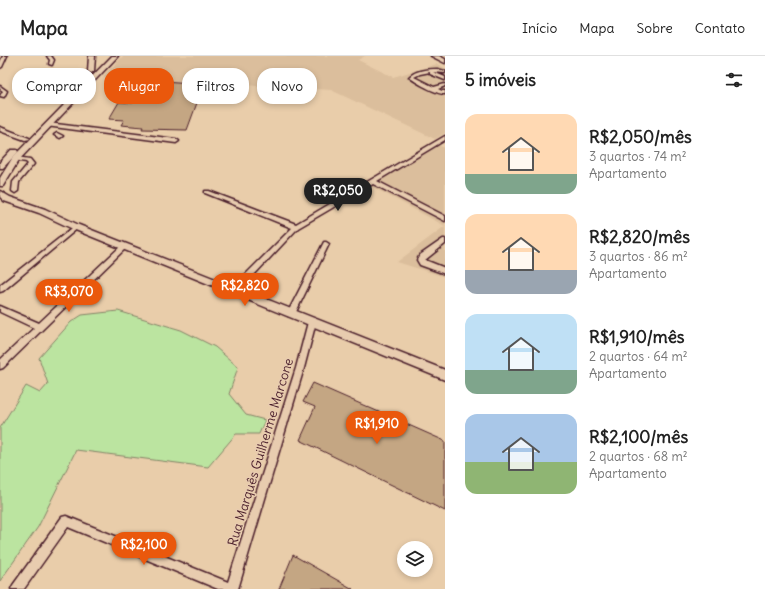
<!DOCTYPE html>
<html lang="pt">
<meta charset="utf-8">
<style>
:root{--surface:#fff;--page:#f6f6f6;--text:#222;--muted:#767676;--line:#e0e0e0;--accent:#ea580c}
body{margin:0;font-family:Delius,sans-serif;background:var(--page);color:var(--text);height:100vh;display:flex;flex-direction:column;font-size:15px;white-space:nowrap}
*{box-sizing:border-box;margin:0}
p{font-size:13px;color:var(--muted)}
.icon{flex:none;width:22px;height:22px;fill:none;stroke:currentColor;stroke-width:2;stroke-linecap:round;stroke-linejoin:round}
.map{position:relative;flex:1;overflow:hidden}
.details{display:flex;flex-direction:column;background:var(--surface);width:320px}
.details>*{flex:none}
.guide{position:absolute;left:12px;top:12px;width:373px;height:36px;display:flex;gap:8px}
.controls{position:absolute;left:397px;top:485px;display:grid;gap:8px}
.controls a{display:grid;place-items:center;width:36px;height:36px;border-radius:50%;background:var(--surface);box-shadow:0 2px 6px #0003;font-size:20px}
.price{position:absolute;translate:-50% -34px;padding:0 9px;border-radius:14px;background:var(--accent);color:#fff;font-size:13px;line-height:26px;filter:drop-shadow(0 1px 2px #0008)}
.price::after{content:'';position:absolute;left:50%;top:24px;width:12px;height:9px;margin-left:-6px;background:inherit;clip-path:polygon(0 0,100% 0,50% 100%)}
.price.active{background:#222;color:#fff}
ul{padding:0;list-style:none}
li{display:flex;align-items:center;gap:12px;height:100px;padding:0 20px}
li span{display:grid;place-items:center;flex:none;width:112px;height:80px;border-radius:12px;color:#555}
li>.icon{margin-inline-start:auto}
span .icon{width:48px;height:48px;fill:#fffc;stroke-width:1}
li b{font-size:17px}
h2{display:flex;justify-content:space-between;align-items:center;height:48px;padding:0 20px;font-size:17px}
.tag{padding:0 14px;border-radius:16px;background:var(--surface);box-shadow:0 2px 6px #0003;font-size:14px;line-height:36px}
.tag.active{background:var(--accent);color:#fff}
header{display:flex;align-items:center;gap:24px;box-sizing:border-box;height:56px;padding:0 20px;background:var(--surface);border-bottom:1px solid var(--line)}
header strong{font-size:19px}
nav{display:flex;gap:22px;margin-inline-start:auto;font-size:14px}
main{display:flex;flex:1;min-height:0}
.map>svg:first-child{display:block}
.built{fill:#dbbe9c}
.green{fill:#bbe4a0;stroke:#828266}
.building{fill:#c4a683;stroke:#4a1f2b}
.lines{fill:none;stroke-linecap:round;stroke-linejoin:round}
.minor-casing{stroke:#4a1f2b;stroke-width:3}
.major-casing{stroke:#4a1f2b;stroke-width:3}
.highway-casing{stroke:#4a1f2b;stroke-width:3}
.minor{fill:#e8ccaf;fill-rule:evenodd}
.major{fill:#e8ccaf;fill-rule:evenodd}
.highway{fill:#e8ccaf;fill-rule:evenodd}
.labels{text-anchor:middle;stroke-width:3;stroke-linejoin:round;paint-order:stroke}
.near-street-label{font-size:13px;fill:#4a1f2b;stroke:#e8ccaf}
</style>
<header>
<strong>Mapa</strong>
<nav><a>Início</a><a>Mapa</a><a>Sobre</a><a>Contato</a></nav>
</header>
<main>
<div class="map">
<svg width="445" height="533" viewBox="0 0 445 533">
<rect width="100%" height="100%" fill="#e9cdaa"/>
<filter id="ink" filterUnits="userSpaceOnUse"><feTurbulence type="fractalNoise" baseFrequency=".025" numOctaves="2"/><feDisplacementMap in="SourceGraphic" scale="8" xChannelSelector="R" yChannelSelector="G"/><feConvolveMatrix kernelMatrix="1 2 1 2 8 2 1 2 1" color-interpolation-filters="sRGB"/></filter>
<g filter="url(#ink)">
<g class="built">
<polygon points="123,0 365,0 358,4 393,21 437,8 445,12 445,77 435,83 331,34 103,21"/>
<polygon points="438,89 445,92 445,170 369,129"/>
<polygon points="445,170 445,221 397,206"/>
</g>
<polygon class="green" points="118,255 181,274 215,291 238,311 229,338 246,359 265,364 259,378 236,378 208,411 76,394 38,471 0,525 0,372 26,330 40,337 48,328 39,302 71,266 82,259"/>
<g class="building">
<polygon points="146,24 193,27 190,35 201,36 187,74 142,73 143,71 121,69 124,64 109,63 119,46 133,47"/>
<polygon points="313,327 445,385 445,455 300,384 315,351 303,346"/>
<polygon points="293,499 353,533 279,533"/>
</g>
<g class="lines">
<defs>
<g id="minor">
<polygon points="3,0 7,0 2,11 0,12 0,6"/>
<polygon points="47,0 51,0 54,4 52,9 49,8 50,4"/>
<path d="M437 13 445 15V17L433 16 445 21V24L430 18V16L420 18 414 21 434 31 445 28V30L438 33 442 35H445V38C438 39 415 26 409 21 416 14 427 13 437 13Z"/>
<polygon points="0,30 7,35 4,41 0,40 3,35 0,33"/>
<polygon points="48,67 176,83 179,85 176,87 46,70 46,68"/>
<polygon points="0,71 29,82 30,83 25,84 0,75"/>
<polygon points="57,77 63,80 60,82 54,79"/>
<polygon points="445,80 445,84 377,125 445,160 445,165 373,128 298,172 237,237 231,237 230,235 231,233 292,172 205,137 205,135 209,135 296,168"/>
<polygon points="16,101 30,103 34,108 19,126 18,135 15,137 12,135 13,126 28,108 26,106 14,104 14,102"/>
<polygon points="76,169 78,170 78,172 3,235 0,236 0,229"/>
<polygon points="443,183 445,183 445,188 425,204 445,212 445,218 420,209 417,204 420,199"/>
<polygon points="324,186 326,186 329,188 294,260 288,260 287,258"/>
<polygon points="122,189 126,189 127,191 3,312 0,313 0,304 34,272 0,256 0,250 39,267"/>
<polygon points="312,263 315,264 316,266 304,312 238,533 218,533 68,471 24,533 11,533 13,529 62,461 66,460 228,526 296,312 308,266 309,264"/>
</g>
<polygon id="major" points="0,135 10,141 45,153 79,169 445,314 445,324 73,173 39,157 4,145 0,141"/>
<g id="highway">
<polygon points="89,0 95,0 94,15 91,17 88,15"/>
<polygon points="112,0 118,0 19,104 3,130 0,130 0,122 13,101"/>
<polygon points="431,0 439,0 445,3 445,7"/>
<polygon points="11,94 17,94 18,96 3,112 0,112 0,106"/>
</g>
</defs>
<use href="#minor" class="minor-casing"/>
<use href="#major" class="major-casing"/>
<use href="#highway" class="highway-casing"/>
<use href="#minor" class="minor"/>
<use href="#major" class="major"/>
<use href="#highway" class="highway"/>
</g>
</g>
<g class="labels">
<g class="near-street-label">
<text transform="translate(260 396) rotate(-73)" y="5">Rua Marquês Guilherme Marcone</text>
</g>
</g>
</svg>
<div class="controls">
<a><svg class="icon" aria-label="layers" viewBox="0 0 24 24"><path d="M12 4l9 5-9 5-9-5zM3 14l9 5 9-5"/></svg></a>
</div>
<b class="price active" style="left:338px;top:156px">R$2,050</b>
<b class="price" style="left:245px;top:251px">R$2,820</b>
<b class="price" style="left:69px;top:257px">R$3,070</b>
<b class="price" style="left:377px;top:389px">R$1,910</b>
<b class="price" style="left:144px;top:510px">R$2,100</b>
<div class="guide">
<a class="tag">Comprar</a>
<a class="tag active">Alugar</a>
<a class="tag">Filtros</a>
<a class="tag">Novo</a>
</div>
</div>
<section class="details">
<h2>5 imóveis<svg class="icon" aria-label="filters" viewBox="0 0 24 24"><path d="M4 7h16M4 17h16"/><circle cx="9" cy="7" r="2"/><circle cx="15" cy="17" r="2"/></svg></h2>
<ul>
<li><span style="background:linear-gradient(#ffd9b3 75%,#7fa58c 0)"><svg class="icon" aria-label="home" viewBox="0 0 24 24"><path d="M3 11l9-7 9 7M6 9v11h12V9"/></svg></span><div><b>R$2,050/mês</b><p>3 quartos · 74 m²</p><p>Apartamento</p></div></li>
<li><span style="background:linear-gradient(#ffd9b3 70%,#9aa5b1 0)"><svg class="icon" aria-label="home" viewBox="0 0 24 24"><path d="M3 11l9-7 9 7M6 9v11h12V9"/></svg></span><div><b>R$2,820/mês</b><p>3 quartos · 86 m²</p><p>Apartamento</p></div></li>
<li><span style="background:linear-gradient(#bfe0f5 70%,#7fa58c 0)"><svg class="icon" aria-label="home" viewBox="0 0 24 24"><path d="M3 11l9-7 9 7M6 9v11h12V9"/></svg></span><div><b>R$1,910/mês</b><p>2 quartos · 64 m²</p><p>Apartamento</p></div></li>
<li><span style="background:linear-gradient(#a9c7e8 60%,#8fb573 0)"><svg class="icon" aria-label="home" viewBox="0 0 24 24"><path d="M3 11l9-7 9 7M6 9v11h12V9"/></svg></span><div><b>R$2,100/mês</b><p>2 quartos · 68 m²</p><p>Apartamento</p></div></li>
</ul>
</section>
</main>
